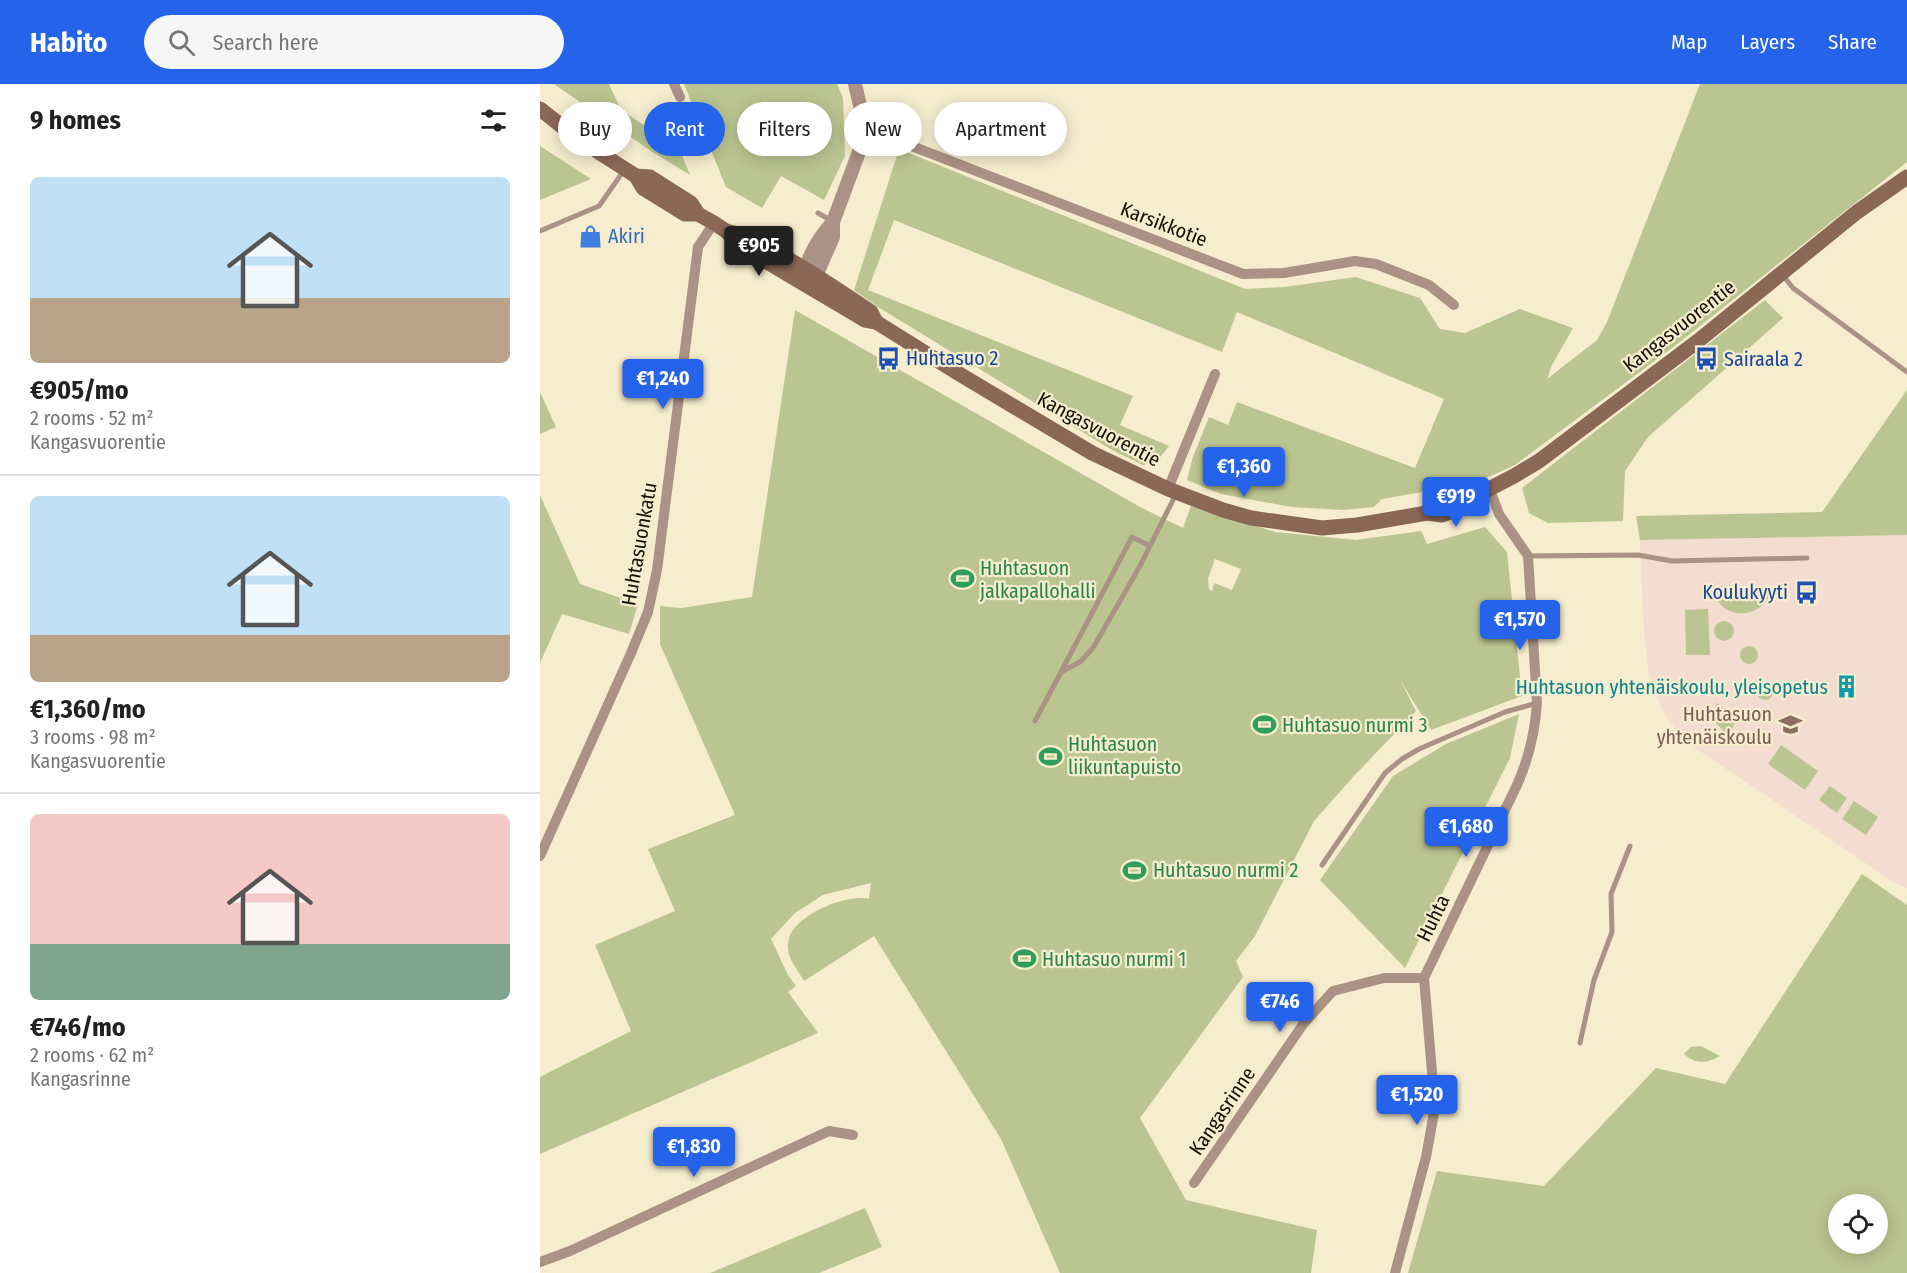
<!DOCTYPE html>
<meta charset="utf-8">
<style>
:root{--surface:#fff;--page:#f6f6f6;--text:#222;--muted:#767676;--line:#e0e0e0;--accent:#2563eb}
body{margin:0;font-family:"Fira Sans Condensed",sans-serif;background:var(--page);color:var(--text);height:100vh;display:flex;flex-direction:column;font-size:22px;white-space:nowrap}
*{box-sizing:border-box;margin:0}
p{font-size:20px;color:var(--muted)}
.icon{flex:none;width:33px;height:33px;fill:none;stroke:currentColor;stroke-width:2;stroke-linecap:round;stroke-linejoin:round}
.map{position:relative;flex:1;overflow:hidden}
.panel{display:flex;flex-direction:column;background:var(--surface);width:540px}
.panel>*{flex:none}
.hud{position:absolute;left:18px;top:18px;width:570px;height:54px;display:flex;gap:12px}
.tools{position:absolute;left:1288px;top:1110px;display:grid;gap:12px}
.tools a{display:grid;place-items:center;width:60px;height:60px;border-radius:50%;background:var(--surface);box-shadow:0 3px 15px #0003;font-size:30px}
.price{position:absolute;translate:-50% -51px;padding:0 14px;border-radius:6px;background:var(--accent);color:#fff;font-size:20px;line-height:39px;filter:drop-shadow(0 2px 3px #0008)}
.price::after{content:'';position:absolute;left:50%;top:36px;width:18px;height:14px;margin-left:-9px;background:inherit;clip-path:polygon(0 0,100% 0,50% 100%)}
.price.current{background:#222;color:#fff}
ul{padding:0;list-style:none}
li{display:grid;align-content:center;gap:12px;height:318px;padding:0 30px}
li+li{border-top:2px solid var(--line)}
li span{display:grid;place-items:center;height:186px;border-radius:9px;color:#555}
li>.icon{margin-inline-start:auto}
span .icon{width:108px;height:108px;fill:#fffc;stroke-width:1}
li b{font-size:26px}
h2{display:flex;justify-content:space-between;align-items:center;height:72px;padding:0 30px;font-size:26px}
.pill{padding:0 21px;border-radius:27px;background:var(--surface);box-shadow:0 3px 15px #0003;font-size:21px;line-height:54px}
.pill.current{background:var(--accent);color:#fff}
header{display:flex;align-items:center;gap:36px;box-sizing:border-box;height:84px;padding:0 30px;background:var(--accent);color:#fff}
header strong{font-size:28px}
nav{display:flex;gap:33px;margin-inline-start:auto;font-size:21px}
.search{width:420px;height:54px;background:var(--page);display:flex;align-items:center;gap:15px;box-sizing:border-box;padding:0 21px;border-radius:33px;color:var(--muted);font-size:22px}
main{display:flex;flex:1;min-height:0}
.map>svg:first-child{display:block}
.education{fill:#f3ddd0}
.green{fill:#bbc591;fill-rule:evenodd}
.lines{fill:none;stroke-linecap:round;stroke-linejoin:round}
.service{stroke:#ab9286;stroke-width:5}
.minor{stroke:#ab9286;stroke-width:10}
.tertiary{stroke:#ab9286;stroke-width:14}
.secondary{stroke:#8b6755;stroke-width:15}
.labels{text-anchor:middle;stroke-width:4.5;stroke-linejoin:round;paint-order:stroke}
.street-label{font-size:20px;fill:#120f05;stroke:#f6ecce}
.shop-label{font-size:20px;fill:#366cbe;stroke:#f6ecce;text-anchor:start}
.transit-label{font-size:20px;fill:#164399;stroke:#f6ecce;text-anchor:start}
.leisure-label{font-size:20px;fill:#27864d;stroke:#f6ecce;text-anchor:start}
.culture-label{font-size:20px;fill:#0d838f;stroke:#f6ecce;text-anchor:end}
.education-label{font-size:20px;fill:#785e54;stroke:#f6ecce;text-anchor:end}
</style>
<header>
<strong>Habito</strong>
<div class="search"><svg class="icon" aria-label="search" viewBox="0 0 24 24"><circle cx="10" cy="10" r="6"/><path d="M15 15l6 6"/></svg>Search here</div>
<nav><a>Map</a><a>Layers</a><a>Share</a></nav>
</header>
<main>
<section class="panel">
<h2>9 homes<svg class="icon" aria-label="filters" viewBox="0 0 24 24"><path d="M4 7h16M4 17h16"/><circle cx="9" cy="7" r="2"/><circle cx="15" cy="17" r="2"/></svg></h2>
<ul>
<li><span style="background:linear-gradient(#bfe0f5 65%,#b9a48a 0)"><svg class="icon" aria-label="home" viewBox="0 0 24 24"><path d="M3 11l9-7 9 7M6 9v11h12V9"/></svg></span><div><b>€905/mo</b><p>2 rooms · 52 m²</p><p>Kangasvuorentie</p></div></li>
<li><span style="background:linear-gradient(#bfe0f5 75%,#b9a48a 0)"><svg class="icon" aria-label="home" viewBox="0 0 24 24"><path d="M3 11l9-7 9 7M6 9v11h12V9"/></svg></span><div><b>€1,360/mo</b><p>3 rooms · 98 m²</p><p>Kangasvuorentie</p></div></li>
<li><span style="background:linear-gradient(#f6c9c9 70%,#7fa58c 0)"><svg class="icon" aria-label="home" viewBox="0 0 24 24"><path d="M3 11l9-7 9 7M6 9v11h12V9"/></svg></span><div><b>€746/mo</b><p>2 rooms · 62 m²</p><p>Kangasrinne</p></div></li>
</ul>
</section>
<div class="map">
<svg width="1367" height="1189" viewBox="0 0 1367 1189">
<rect width="100%" height="100%" fill="#f6ecce"/>
<polygon class="education" points="1367,451 1367,804 1355,799 1142,655 1123,628 1109,591 1104,547 1100,456"/>
<g class="green">
<polygon points="14,0 69,0 81,26 110,45 129,39 150,91 111,67"/>
<polygon points="144,0 297,0 303,14 305,72 284,116 241,92 222,124 186,103"/>
<polygon points="1160,0 1367,0 1367,78 1136,261 975,381 935,399 842,415 834,423 803,426 751,423 681,410 647,396 653,373 669,333 688,341 697,318 875,384 904,315 697,228 682,268 354,136 328,206 593,312 580,341 629,362 618,376 603,381 572,366 338,223 314,206 359,65 705,205 744,203 816,193 880,214 900,245 925,249 980,225 1033,244 1012,281 1007,295 1057,256 1067,238"/>
<polygon points="0,62 51,95 0,116"/>
<polygon points="1225,216 1243,234 1108,353 1085,387 1083,437 1008,439 989,429 982,404"/>
<path d="M255 226 600 423 643 444 651 422 735 448 816 456 881 447 887 460 945 443 967 468 982 612 891 646 860 596 876 627 813 693 774 737 715 852 696 877 703 893 600 1034 646 1116 777 1146 771 1189H520L461 1055 334 852 264 897C257 885 246 873 248 859 250 832 307 809 329 815L331 799 283 811 255 829 231 855 248 891 256 902 248 908 278 949 0 1070V993L91 947 55 861 135 827 108 765 195 731 120 560V522L141 524 212 513ZM675 475 701 485 692 506 674 499 672 507 669 505 668 495Z"/>
<polygon points="1367,306 1367,451 1100,456 1096,432 1282,428"/>
<polygon points="0,308 16,343 0,350"/>
<polygon points="0,411 40,500 98,520 89,550 22,530 0,579"/>
<path d="M1177 502 1233 503C1221 544 1169 532 1177 502Z"/>
<polygon points="1168,525 1170,571 1146,571 1145,526"/>
<circle cx="1184" cy="547" r="10"/>
<circle cx="1209" cy="571" r="9"/>
<circle cx="1225" cy="607" r="9"/>
<polygon points="1176,619 1198,632 1189,652 1176,639"/>
<polygon points="979,630 970,674 865,884 780,796 853,692 906,660"/>
<polygon points="1241,661 1278,687 1265,706 1228,680"/>
<polygon points="1290,702 1307,714 1297,729 1279,716"/>
<polygon points="1314,717 1338,733 1326,751 1302,735"/>
<path d="M1322 790 1367 821V1189H868L897 1087 1004 1102 1116 984 1185 1000ZM1338 1120V1160H1299V1120Z"/>
<path d="M1161 962 1180 972C1167 980 1155 980 1144 970L1151 963Z"/>
<polygon points="325,1124 342,1163 279,1189 170,1189"/>
</g>
<g class="lines">
<g class="service">
<polyline points="278,129 292,137"/>
<polyline points="0,147 59,122 85,85"/>
<polyline points="1242,190 1253,204 1367,288"/>
<polyline points="988,472 1098,471 1132,477 1267,474"/>
<polyline points="521,588 592,453 610,462"/>
<polyline points="495,637 521,588 540,578 553,564 600,482 636,410"/>
<polyline points="782,781 845,689 862,675 879,665 965,628 997,619"/>
<polyline points="1040,959 1054,896 1072,848 1071,810 1090,762"/>
</g>
<g class="minor">
<polyline points="134,0 140,13"/>
<polyline points="322,46 356,56 703,190 744,189 815,177 836,180 889,201 914,221"/>
<polyline points="628,405 675,290"/>
<polyline points="0,772 91,569 108,528 117,486 158,163 174,139"/>
<polyline points="654,1099 764,939 793,907 844,894 884,894"/>
<polyline points="0,1178 30,1167 289,1047 313,1051"/>
<path d="M855 1189 886 1073 895 1023 884 894 977 701C989 674 995 649 997 619L988 472 959 430 950 406"/>
</g>
<g class="tertiary">
<path d="M264 194C266 174 280 152 293 138"/>
<polyline points="268,197 276,192 293,153 293,138 319,68 322,46 322,30 315,0"/>
</g>
<g class="secondary">
<polyline points="0,25 38,55 96,92 110,93 151,119 158,130"/>
<polyline points="96,92 103,104 145,130 158,130 174,139 186,147 200,162 325,236 336,238 416,288 552,369 628,405 683,426 711,434 782,444 817,441 887,429 902,431 922,424 930,415 974,392 999,377 1158,257 1317,128 1367,93"/>
<path d="M186 147C212 152 233 166 255 179 280 194 306 211 331 228L336 238"/>
<path d="M887 429C901 416 911 411 930 415"/>
</g>
</g>
<defs>
<symbol id="shop-bare" viewBox="-9 -9 18 18"><path d="M-5-2.5h2.3a2.7 3.5 0 0 1 5.4 0H5L5.5 6h-11ZM-1.5-2.5h3a1.5 2.3 0 0 0-3 0Z" fill="#3f7fe0" stroke="#f6ecce" stroke-width="2.5" paint-order="stroke"/></symbol>
<symbol id="bus-bare" viewBox="-9 -9 18 18"><path d="M-5-6H5V4H4V6H2V4H-2V6H-4V4H-5ZM-3.5-4V0h7V-4ZM-3.5 1.2v1.5H-2V1.2ZM2 1.2v1.5H3.5V1.2Z" fill="#1a4fb4" stroke="#f6ecce" stroke-width="2.5" paint-order="stroke"/></symbol>
<symbol id="stadium-bare" viewBox="-9 -9 18 18"><path d="M0-5a6.5 5 0 1 0 0 10a6.5 5 0 1 0 0-10ZM-3.5-1.8h7v3.6h-7Z" fill="#2e9e5b" stroke="#f6ecce" stroke-width="2.5" paint-order="stroke"/></symbol>
<symbol id="building-bare" viewBox="-9 -9 18 18"><path d="M-4-6H4V6H1V3H-1V6H-4ZM-2.5-4.3h1.7v1.8h-1.7ZM.8-4.3h1.7v1.8H.8ZM-2.5-1h1.7V.8h-1.7ZM.8-1h1.7V.8H.8Z" fill="#0f9aa8" stroke="#f6ecce" stroke-width="2.5" paint-order="stroke"/></symbol>
<symbol id="school-bare" viewBox="-9 -9 18 18"><path d="M0-5L7-2L0 1L-7-2ZM-4 1L0 2.5L4 1V4Q0 6-4 4Z" fill="#8d6e63" stroke="#f6ecce" stroke-width="2.5" paint-order="stroke"/></symbol>
</defs>
<g fill-rule="evenodd">
<use href="#shop-bare" x="34" y="136" width="33" height="33"/>
<use href="#bus-bare" x="332" y="258" width="33" height="33"/>
<use href="#bus-bare" x="1150" y="258" width="33" height="33"/>
<use href="#stadium-bare" x="406" y="478" width="33" height="33"/>
<use href="#bus-bare" x="1250" y="492" width="33" height="33"/>
<use href="#building-bare" x="1290" y="586" width="33" height="33"/>
<use href="#stadium-bare" x="708" y="624" width="33" height="33"/>
<use href="#school-bare" x="1234" y="624" width="33" height="33"/>
<use href="#stadium-bare" x="494" y="656" width="33" height="33"/>
<use href="#stadium-bare" x="578" y="770" width="33" height="33"/>
<use href="#stadium-bare" x="468" y="858" width="33" height="33"/>
</g>
<g class="labels">
<g class="street-label">
<text transform="translate(624 140) rotate(21)" y="7">Karsikkotie</text>
<text transform="translate(1139 242) rotate(-38)" y="7">Kangasvuorentie</text>
<text transform="translate(559 345) rotate(28)" y="7">Kangasvuorentie</text>
<text transform="translate(99 460) rotate(-80)" y="7">Huhtasuonkatu</text>
<text transform="translate(893 834) rotate(-64)" y="7">Huhta</text>
<text transform="translate(682 1027) rotate(-56)" y="7">Kangasrinne</text>
</g>
<g class="shop-label">
<text x="68" y="159">Akiri</text>
</g>
<g class="transit-label">
<text x="366" y="281">Huhtasuo 2</text>
<text x="1184" y="282">Sairaala 2</text>
<text x="1248" y="515" text-anchor="end">Koulukyyti</text>
</g>
<g class="leisure-label">
<text x="440" y="491">Huhtasuon<tspan x="440" dy="23">jalkapallohalli</tspan></text>
<text x="742" y="648">Huhtasuo nurmi 3</text>
<text x="528" y="667">Huhtasuon<tspan x="528" dy="23">liikuntapuisto</tspan></text>
<text x="613" y="793">Huhtasuo nurmi 2</text>
<text x="502" y="882">Huhtasuo nurmi 1</text>
</g>
<g class="culture-label">
<text x="1288" y="610">Huhtasuon yhtenäiskoulu, yleisopetus</text>
</g>
<g class="education-label">
<text x="1232" y="637">Huhtasuon<tspan x="1232" dy="23">yhtenäiskoulu</tspan></text>
</g>
</g>
</svg>
<div class="tools">
<a><svg class="icon" aria-label="locate" viewBox="0 0 24 24"><circle cx="12" cy="12" r="6"/><path d="M12 2v4M12 18v4M2 12h4M18 12h4"/></svg></a>
</div>
<b class="price current" style="left:219px;top:193px">€905</b>
<b class="price" style="left:123px;top:326px">€1,240</b>
<b class="price" style="left:704px;top:414px">€1,360</b>
<b class="price" style="left:916px;top:444px">€919</b>
<b class="price" style="left:980px;top:567px">€1,570</b>
<b class="price" style="left:926px;top:774px">€1,680</b>
<b class="price" style="left:740px;top:949px">€746</b>
<b class="price" style="left:877px;top:1042px">€1,520</b>
<b class="price" style="left:154px;top:1094px">€1,830</b>
<div class="hud">
<a class="pill">Buy</a>
<a class="pill current">Rent</a>
<a class="pill">Filters</a>
<a class="pill">New</a>
<a class="pill">Apartment</a>
</div>
</div>
</main>
